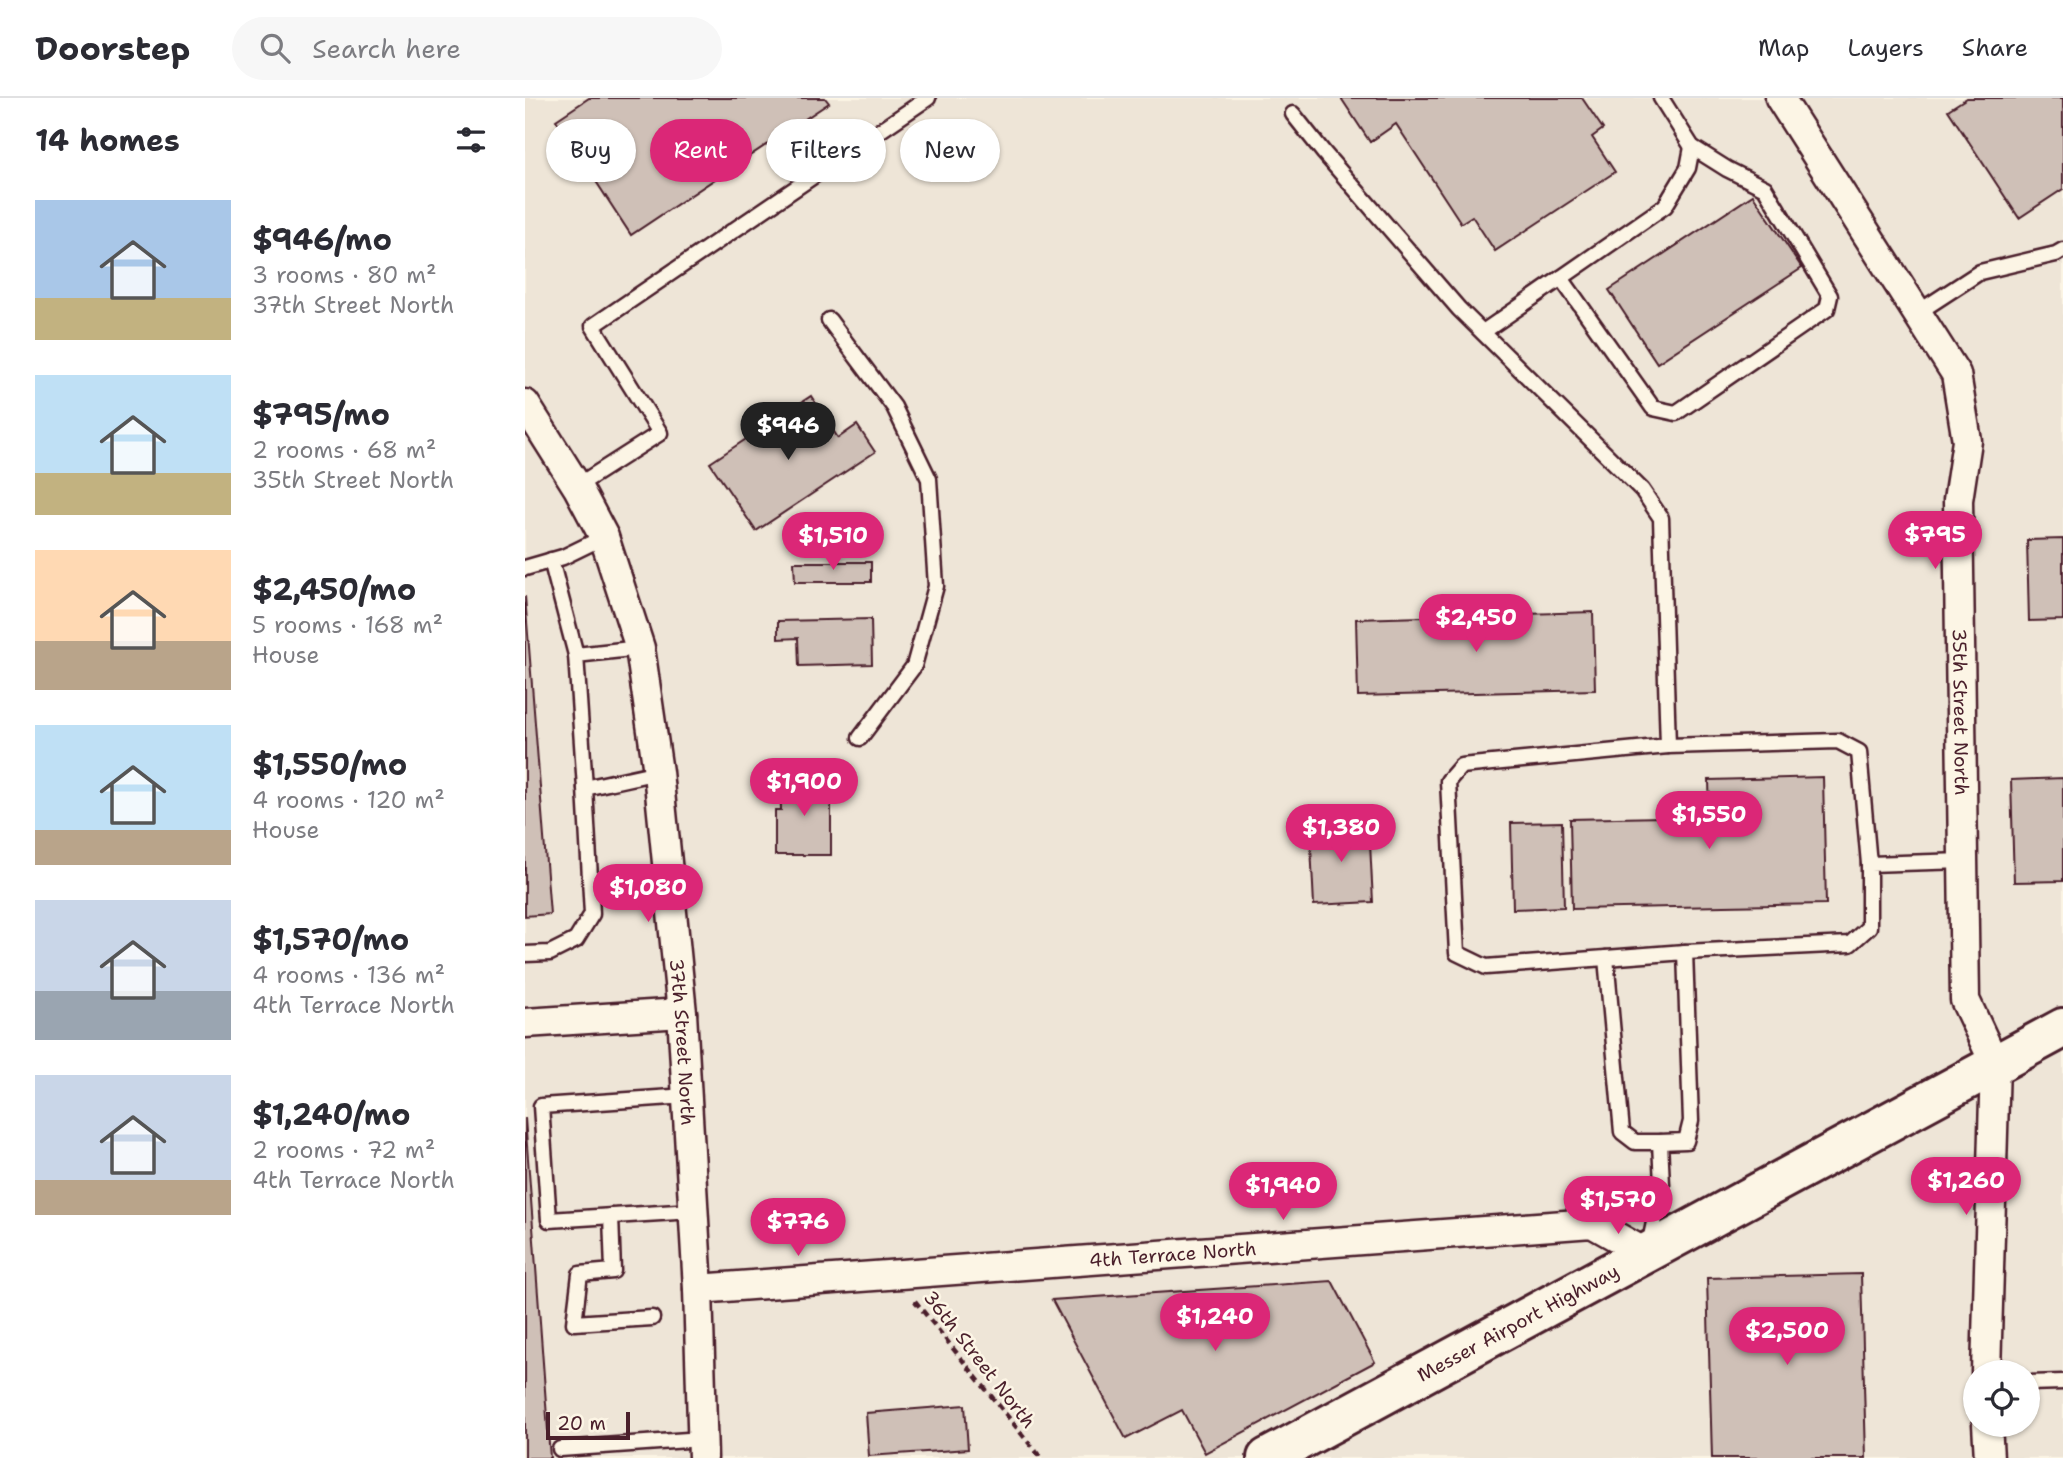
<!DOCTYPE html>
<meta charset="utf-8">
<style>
:root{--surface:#fff;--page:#f7f7f7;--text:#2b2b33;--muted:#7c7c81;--line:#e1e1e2;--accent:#db2777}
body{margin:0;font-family:"Shantell Sans",sans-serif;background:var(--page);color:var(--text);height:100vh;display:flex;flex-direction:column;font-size:26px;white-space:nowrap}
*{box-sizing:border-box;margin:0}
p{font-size:23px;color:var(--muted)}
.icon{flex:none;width:38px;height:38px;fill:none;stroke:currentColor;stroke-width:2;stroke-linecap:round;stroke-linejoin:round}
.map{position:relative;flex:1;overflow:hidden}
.side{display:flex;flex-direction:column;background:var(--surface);width:525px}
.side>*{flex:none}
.banner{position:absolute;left:21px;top:21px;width:665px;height:63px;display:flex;gap:14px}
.controls{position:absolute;left:1438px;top:1262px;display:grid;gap:14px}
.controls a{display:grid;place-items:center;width:77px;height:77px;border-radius:50%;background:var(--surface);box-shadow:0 2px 5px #0004;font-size:35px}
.scale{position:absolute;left:21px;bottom:18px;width:84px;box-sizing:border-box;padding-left:7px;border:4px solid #4a1f2b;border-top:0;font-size:19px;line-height:24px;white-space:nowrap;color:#4a1f2b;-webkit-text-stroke:5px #fcf5e5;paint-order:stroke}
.price{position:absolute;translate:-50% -60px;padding:0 16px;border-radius:24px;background:var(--accent);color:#fff;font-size:23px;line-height:46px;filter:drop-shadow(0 2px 4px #0008)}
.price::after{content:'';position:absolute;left:50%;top:42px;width:21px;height:16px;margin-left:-10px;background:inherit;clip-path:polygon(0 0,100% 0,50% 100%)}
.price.current{background:#222;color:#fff}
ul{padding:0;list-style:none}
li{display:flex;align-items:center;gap:21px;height:175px;padding:0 35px}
li span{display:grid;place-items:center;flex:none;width:196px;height:140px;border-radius:0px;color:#555}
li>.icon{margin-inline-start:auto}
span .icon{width:84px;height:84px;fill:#fffc;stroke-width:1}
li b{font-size:30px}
h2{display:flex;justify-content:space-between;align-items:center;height:84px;padding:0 35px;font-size:30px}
.pill{padding:0 24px;border-radius:32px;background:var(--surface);box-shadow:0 2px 5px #0004;font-size:24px;line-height:63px}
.pill.current{background:var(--accent);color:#fff}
header{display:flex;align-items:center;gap:42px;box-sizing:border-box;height:98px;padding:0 35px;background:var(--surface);border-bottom:2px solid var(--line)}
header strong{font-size:33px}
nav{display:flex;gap:38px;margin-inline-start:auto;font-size:24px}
.search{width:490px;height:63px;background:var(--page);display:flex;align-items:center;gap:18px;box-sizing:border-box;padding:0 24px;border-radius:38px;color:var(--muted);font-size:26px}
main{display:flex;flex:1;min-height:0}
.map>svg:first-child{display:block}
.built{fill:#eee5d7;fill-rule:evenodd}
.building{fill:#cfc0b7;stroke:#4a1f2b;stroke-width:2}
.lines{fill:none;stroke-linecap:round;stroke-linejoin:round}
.lane-casing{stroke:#4a1f2b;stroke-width:19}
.street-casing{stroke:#4a1f2b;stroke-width:33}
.secondary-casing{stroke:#4a1f2b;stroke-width:44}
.path{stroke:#4a1f2b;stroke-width:4.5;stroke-dasharray:7 5;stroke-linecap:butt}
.lane{stroke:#fcf5e5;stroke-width:14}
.street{stroke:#fcf5e5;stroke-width:28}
.secondary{stroke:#fcf5e5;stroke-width:38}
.labels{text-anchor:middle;stroke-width:5;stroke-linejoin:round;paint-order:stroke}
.street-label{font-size:19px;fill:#4a1f2b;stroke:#fcf5e5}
</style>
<header>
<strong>Doorstep</strong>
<div class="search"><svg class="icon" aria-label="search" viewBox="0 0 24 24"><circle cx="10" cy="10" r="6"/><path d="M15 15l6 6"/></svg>Search here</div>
<nav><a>Map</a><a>Layers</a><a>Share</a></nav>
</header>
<main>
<section class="side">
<h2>14 homes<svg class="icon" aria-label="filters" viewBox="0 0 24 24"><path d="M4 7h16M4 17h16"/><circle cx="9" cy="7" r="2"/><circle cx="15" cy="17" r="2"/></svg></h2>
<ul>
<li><span style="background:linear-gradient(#a9c7e8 70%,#c2b280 0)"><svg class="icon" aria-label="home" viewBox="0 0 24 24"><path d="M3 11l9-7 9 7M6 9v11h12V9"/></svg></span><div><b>$946/mo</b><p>3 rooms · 80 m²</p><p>37th Street North</p></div></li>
<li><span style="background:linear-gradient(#bfe0f5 70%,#c2b280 0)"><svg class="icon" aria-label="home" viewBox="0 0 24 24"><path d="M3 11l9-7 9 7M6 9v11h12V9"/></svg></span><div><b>$795/mo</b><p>2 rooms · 68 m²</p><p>35th Street North</p></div></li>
<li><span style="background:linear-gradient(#ffd9b3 65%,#b9a48a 0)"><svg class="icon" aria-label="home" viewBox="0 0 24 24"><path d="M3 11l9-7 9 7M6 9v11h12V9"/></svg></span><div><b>$2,450/mo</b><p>5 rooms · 168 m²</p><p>House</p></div></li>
<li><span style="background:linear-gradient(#bfe0f5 75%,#b9a48a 0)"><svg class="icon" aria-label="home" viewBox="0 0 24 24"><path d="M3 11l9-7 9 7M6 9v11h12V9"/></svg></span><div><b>$1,550/mo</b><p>4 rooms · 120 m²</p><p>House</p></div></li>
<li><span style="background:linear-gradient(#c9d6e8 65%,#9aa5b1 0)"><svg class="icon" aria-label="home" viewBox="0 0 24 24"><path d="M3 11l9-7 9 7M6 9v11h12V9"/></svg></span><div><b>$1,570/mo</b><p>4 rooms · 136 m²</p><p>4th Terrace North</p></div></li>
<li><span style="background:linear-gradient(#c9d6e8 75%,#b9a48a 0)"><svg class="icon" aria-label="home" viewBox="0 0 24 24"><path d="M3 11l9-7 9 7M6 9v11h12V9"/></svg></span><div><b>$1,240/mo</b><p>2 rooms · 72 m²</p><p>4th Terrace North</p></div></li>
</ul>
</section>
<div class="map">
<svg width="1538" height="1360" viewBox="0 0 1538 1360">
<rect width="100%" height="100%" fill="#fcf5e5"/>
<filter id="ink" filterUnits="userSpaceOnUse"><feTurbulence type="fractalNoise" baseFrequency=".0143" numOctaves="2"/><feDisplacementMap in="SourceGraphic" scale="14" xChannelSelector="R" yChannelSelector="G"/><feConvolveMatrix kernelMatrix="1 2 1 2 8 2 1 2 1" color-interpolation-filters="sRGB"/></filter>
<g filter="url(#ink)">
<path class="built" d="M0 0H1538V1360H0ZM1451 1274H1503V1326H1451Z"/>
<g class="building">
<polygon points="64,0 300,0 304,5 106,137 31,22"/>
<polygon points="816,0 1057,0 1078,31 1067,39 1090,74 970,153 947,118 936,125 871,26 845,44"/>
<polygon points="1442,0 1538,0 1538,91 1494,120 1423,12"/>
<polygon points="1228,97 1277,170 1132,265 1084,192"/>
<polygon points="286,298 313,340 332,327 350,354 231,433 185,365"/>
<polygon points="1538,441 1538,522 1504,523 1502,442"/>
<polygon points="269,464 346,464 346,484 270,484"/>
<polygon points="0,498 25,816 0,818"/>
<polygon points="1068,514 1070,592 833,598 831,521"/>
<polygon points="346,521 347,566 274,568 273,540 253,541 253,523"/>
<polygon points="1298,679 1301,806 1047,811 1045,721 1185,718 1184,682"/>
<polygon points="1538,680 1538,783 1489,784 1486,682"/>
<polygon points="255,682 306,682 306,757 250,757 250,712 256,712"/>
<polygon points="1037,724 1039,809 988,811 986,725"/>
<polygon points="844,726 848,804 789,807 785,728"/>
<polygon points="0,1020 25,1360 0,1360"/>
<polygon points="1336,1176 1341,1360 1187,1360 1182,1180"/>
<polygon points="807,1183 850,1264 680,1355 657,1312 601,1341 527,1202"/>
<polygon points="440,1307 443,1351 344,1358 341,1315"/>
</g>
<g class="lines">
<defs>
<g id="lane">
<polyline points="768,16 799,55 934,211 1117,392 1136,420 1143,648 936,668 923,683 932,855 961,869 1160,854 1166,1023 1161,1043 1135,1044 1137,1087 1124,1148"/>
<polyline points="1036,180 1128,310 1151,315 1302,211 1305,198 1240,90 1202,71 1167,49 1136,0"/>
<polyline points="1392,215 1455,174 1531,156 1538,152"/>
<polyline points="304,222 369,309 404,381 411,488 389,568 335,640"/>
<polyline points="958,234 1140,108 1163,70 1167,49"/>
<polyline points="52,388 135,335 68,228 403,0"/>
<polyline points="26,462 51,557"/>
<polyline points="0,470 38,459 79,439"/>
<polyline points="1143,648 1313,643 1334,654 1344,766"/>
<polyline points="60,690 51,557 115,550"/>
<polyline points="1160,854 1325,846 1344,829 1344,766 1439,763"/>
<polyline points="0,856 25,855 51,842 67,816 60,690 133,674"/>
<polyline points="1081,860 1097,1034 1110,1044 1135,1044"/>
<polyline points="162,998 16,1008 24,1122 168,1113"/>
<polyline points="86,1118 88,1173 55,1176 49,1225 127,1220"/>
<polyline points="1503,1285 1538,1284"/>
<polyline points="35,1351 177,1341"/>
</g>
<g id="street">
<path id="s1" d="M1255 0 1431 276 1442 343 1433 402 1440 902 1470 966 1461 1274"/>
<path id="s2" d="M0 306 53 390 79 439 115 550 133 674 157 915 173 1191 178 1360"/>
<polyline points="0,925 157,915"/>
<path id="s3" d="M173 1191 1067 1125 1122 1156"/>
<polyline points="1462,1326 1464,1360"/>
</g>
<g id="secondary">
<path id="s4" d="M742 1360 1538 930"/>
</g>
</defs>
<use href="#lane" class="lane-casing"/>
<use href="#street" class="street-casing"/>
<use href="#secondary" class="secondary-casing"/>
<polyline class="path" points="390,1203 516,1360"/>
<use href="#lane" class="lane"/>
<use href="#street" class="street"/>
<use href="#secondary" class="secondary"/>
</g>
</g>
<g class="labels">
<g class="street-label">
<text dy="7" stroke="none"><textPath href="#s1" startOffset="667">35th Street North</textPath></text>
<text dy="7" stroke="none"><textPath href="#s2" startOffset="668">37th Street North</textPath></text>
<text dy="7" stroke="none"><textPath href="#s3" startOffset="476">4th Terrace North</textPath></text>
<text dy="7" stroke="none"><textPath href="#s4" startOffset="285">Messer Airport Highway</textPath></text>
<text transform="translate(455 1261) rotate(52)" y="7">36th Street North</text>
</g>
</g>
</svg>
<div class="controls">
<a><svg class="icon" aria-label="locate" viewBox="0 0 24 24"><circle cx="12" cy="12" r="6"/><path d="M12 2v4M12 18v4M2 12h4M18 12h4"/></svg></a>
</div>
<div class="scale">20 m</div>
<b class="price current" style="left:263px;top:364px">$946</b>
<b class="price" style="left:1410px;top:473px">$795</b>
<b class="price" style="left:308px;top:474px">$1,510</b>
<b class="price" style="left:951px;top:556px">$2,450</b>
<b class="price" style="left:279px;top:720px">$1,900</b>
<b class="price" style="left:1184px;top:753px">$1,550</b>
<b class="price" style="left:816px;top:766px">$1,380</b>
<b class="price" style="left:123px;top:826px">$1,080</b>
<b class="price" style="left:1441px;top:1119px">$1,260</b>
<b class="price" style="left:758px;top:1124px">$1,940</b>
<b class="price" style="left:1093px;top:1138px">$1,570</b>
<b class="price" style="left:273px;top:1160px">$776</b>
<b class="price" style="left:690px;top:1255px">$1,240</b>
<b class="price" style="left:1262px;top:1269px">$2,500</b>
<div class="banner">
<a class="pill">Buy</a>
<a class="pill current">Rent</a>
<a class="pill">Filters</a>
<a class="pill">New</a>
</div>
</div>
</main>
